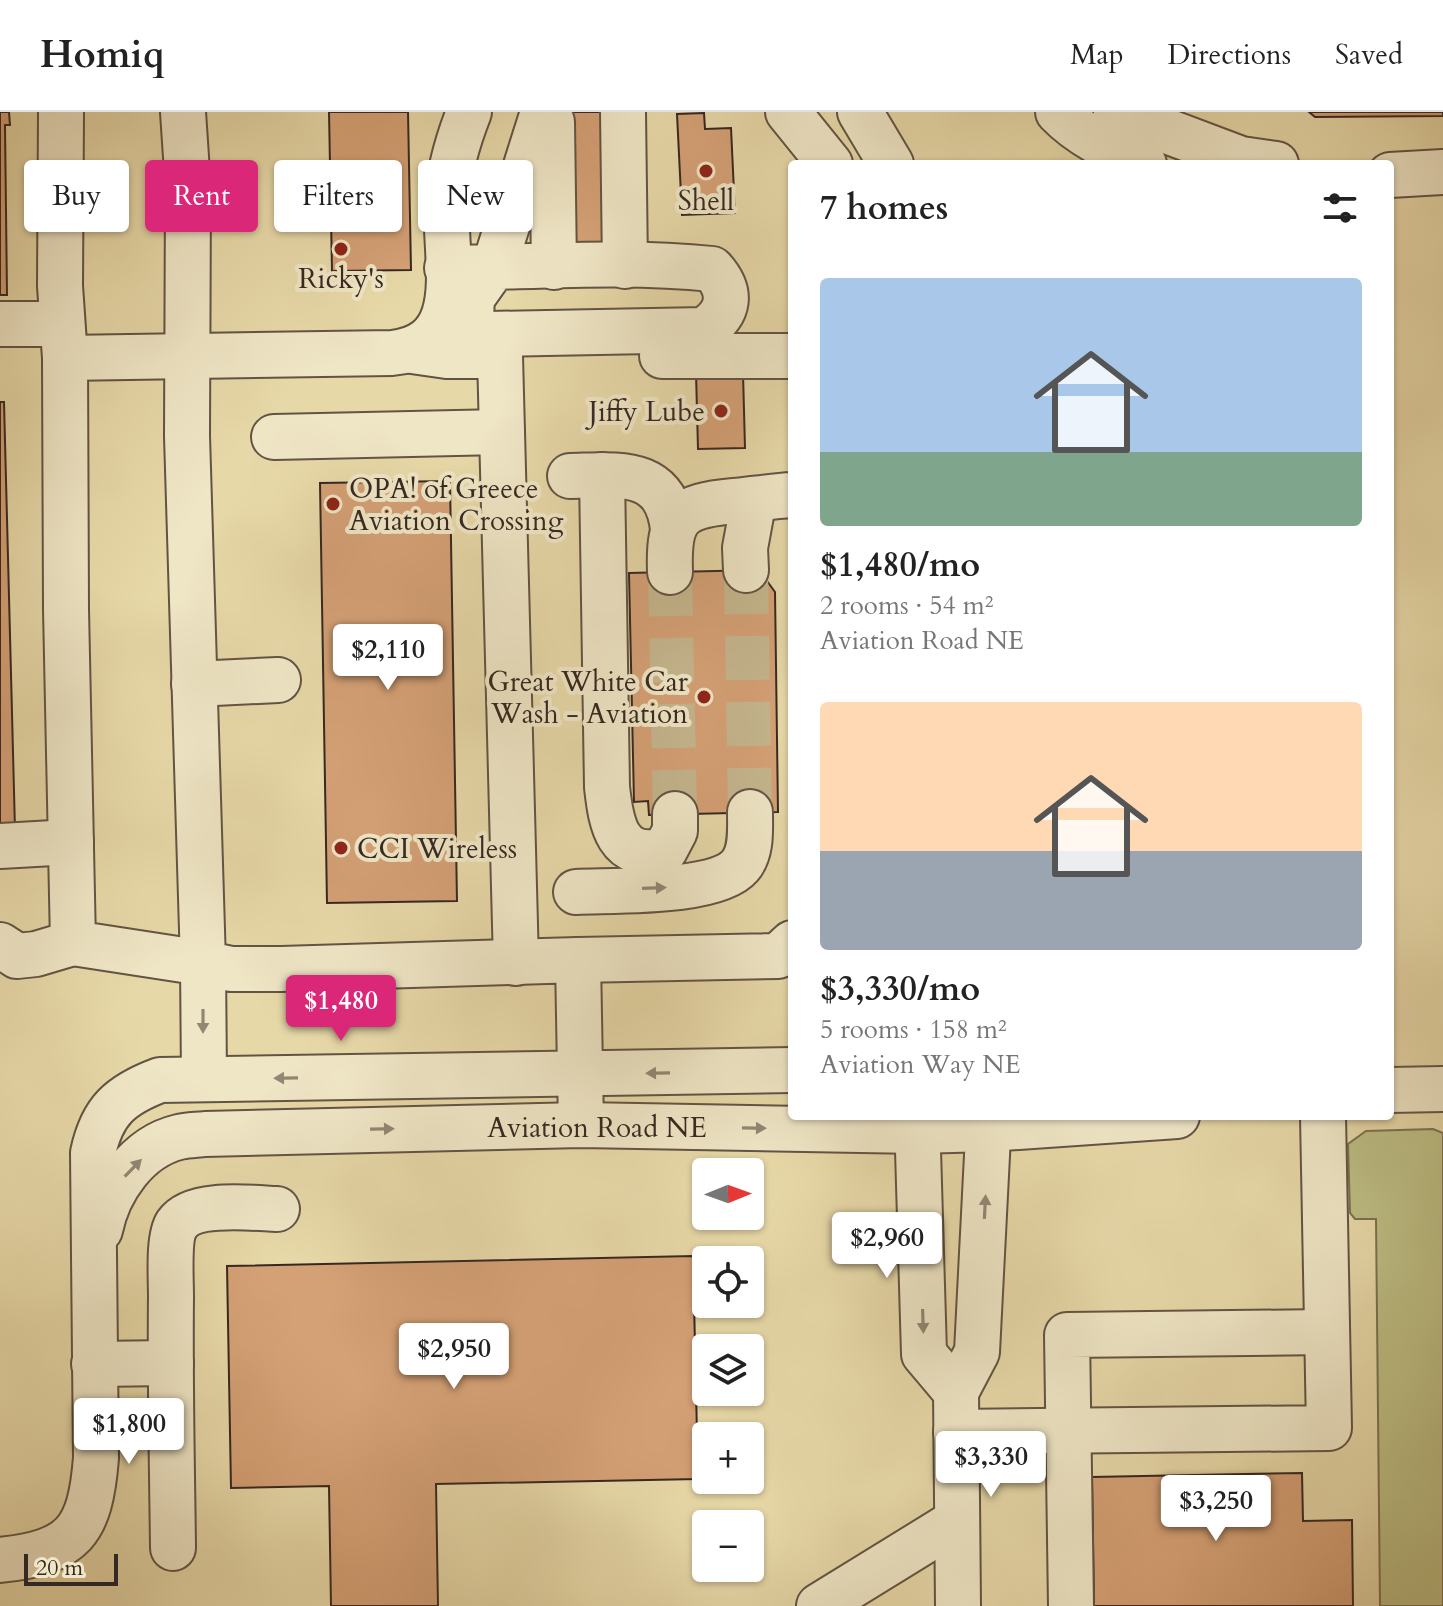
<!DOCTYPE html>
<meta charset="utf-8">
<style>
:root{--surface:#fff;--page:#f2f2f2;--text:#222;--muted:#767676;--line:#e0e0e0;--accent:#db2777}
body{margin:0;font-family:Cardo,serif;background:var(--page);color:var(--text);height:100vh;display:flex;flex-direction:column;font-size:30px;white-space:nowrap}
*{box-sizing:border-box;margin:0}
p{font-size:26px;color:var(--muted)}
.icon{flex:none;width:44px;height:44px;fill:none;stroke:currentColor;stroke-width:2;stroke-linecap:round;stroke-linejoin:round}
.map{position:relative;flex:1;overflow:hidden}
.panel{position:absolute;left:788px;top:48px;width:606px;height:960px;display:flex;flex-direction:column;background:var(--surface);border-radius:8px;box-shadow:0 2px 6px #0004}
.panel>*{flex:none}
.hud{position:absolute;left:24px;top:48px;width:644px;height:72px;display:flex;gap:16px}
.needle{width:52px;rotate:89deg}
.controls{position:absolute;left:692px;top:1046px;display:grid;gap:16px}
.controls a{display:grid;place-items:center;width:72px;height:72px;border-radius:8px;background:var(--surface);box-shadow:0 2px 6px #0004;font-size:40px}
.scale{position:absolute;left:24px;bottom:20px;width:94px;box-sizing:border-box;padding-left:8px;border:4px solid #362822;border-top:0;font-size:22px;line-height:28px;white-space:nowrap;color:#362822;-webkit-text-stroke:6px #efe6c6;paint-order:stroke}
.price{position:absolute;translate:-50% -68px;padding:0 18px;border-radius:8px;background:#fff;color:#222;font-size:26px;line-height:52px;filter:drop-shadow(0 2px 4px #0008)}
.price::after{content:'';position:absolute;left:50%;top:48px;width:24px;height:18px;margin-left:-12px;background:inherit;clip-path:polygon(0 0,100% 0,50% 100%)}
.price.active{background:var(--accent);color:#fff}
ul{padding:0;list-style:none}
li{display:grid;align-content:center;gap:16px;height:424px;padding:0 32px}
li span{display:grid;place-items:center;height:248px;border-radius:8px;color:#555}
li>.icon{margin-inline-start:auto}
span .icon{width:144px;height:144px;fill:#fffc;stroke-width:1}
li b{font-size:34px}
h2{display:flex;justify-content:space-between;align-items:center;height:96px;padding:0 32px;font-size:34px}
.tag{padding:0 28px;border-radius:8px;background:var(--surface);box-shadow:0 2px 6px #0004;font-size:28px;line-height:72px}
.tag.active{background:var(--accent);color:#fff}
header{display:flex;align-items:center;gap:48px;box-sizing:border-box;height:112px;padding:0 40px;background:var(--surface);border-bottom:2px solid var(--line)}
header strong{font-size:38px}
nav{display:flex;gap:44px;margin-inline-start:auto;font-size:28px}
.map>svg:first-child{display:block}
.green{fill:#bcbd83;stroke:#797252;stroke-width:2}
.building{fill:#d4a075;stroke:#362822;stroke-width:2}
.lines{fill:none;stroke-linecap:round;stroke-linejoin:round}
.minor-tunnel{stroke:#c4b58d;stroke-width:44;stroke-dasharray:44 22;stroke-linecap:butt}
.minor-casing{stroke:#625444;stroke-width:48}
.minor{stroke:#efe6c6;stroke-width:44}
.oneway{fill:#928774}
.poi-dot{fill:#8f2418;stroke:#efe6c6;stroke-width:3}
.labels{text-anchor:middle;stroke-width:8;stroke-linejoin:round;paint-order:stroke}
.poi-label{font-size:28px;fill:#362822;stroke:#efe6c6}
.street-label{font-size:28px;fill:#362822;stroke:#efe6c6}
</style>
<header>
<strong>Homiq</strong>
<nav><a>Map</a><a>Directions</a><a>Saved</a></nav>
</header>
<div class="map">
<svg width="1443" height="1494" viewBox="0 0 1443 1494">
<rect width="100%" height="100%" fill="#e7d8a8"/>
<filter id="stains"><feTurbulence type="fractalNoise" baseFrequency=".0025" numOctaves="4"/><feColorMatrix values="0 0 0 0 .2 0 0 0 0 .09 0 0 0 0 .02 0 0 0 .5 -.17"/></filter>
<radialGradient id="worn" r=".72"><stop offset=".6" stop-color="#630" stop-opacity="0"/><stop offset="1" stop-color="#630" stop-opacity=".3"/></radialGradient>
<polygon class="green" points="1433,1017 1443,1021 1443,1494 1380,1494 1376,1107 1355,1107 1350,1101 1348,1032 1366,1019"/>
<g class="building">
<polygon points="0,0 9,0 10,13 5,13 7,183 0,183"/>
<polygon points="329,0 408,0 411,158 332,159"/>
<polygon points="569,0 607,0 608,130 570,131"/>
<polygon points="1309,0 1443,0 1443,4 1315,5"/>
<polygon points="704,1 705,17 731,16 735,101 682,103 677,2"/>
<polygon points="696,261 743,261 745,336 698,337"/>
<polygon points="0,290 4,290 15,718 0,719"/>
<polygon points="450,369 457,789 327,791 320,371"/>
<polygon points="759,458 775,480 778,700 649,703 648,689 634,690 629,461"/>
<polygon points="693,1144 698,1367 436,1372 438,1494 331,1494 329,1374 231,1376 227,1154"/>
<polygon points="1302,1361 1303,1409 1352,1408 1353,1494 1094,1494 1092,1365"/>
</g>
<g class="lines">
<g class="minor-tunnel">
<polyline points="746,458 750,700"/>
<polyline points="670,460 675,702"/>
</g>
<defs>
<g id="minor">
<polyline points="61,0 60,174 65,246 66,497 73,831 203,851 204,966"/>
<polyline points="183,0 188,75 187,324 203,851 231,857 281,857 578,848 581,1013"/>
<polyline points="623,0 625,154"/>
<polyline points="788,0 830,52"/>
<polyline points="860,0 891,52"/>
<path d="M1058 0C1082 25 1113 38 1144 52"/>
<polyline points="1116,0 1241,47 1276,52"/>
<polyline points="552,10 554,155"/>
<polyline points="1390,63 1443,60"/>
<path d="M447 156C533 155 627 148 712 157 733 180 730 201 704 218L489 222 478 217 471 206 472 186 494 155 543 0"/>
<polyline points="0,212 62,212"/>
<polyline points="412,239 447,244 500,244 516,851"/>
<polyline points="662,244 792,244"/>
<path d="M65 246 392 241C472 232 443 147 447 89 449 59 458 28 469 0"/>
<polyline points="274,325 502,320"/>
<path d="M602 363 607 675C611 712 617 750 665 738L675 719V702"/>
<path d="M570 364C618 363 666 355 673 417"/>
<polyline points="746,458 745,436 754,387"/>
<path d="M670 460C668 403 680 394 734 389 754 387 773 384 792 383"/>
<polyline points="194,572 278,568"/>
<polyline points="0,734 71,730"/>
<path d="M576 780C613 778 716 782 740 754 752 740 750 718 750 700"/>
<polyline points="0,833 17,844 36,842 73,831"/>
<polyline points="578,848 778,844 792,831"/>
<polyline points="1390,978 1443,977"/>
<polyline points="917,1004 924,1242 956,1280"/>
<path d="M100 1118C108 1078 137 1035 179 1025 187 1023 196 1023 205 1022L581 1013 917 1019 989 1017 1177 1004"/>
<polyline points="94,1252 171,1251"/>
<polyline points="956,1320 1329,1316 1323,1004"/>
<path d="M173 1436C172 1352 170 1268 171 1185 171 1167 168 1125 177 1112 193 1089 251 1096 277 1097"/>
<path d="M0 1448C74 1440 90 1420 96 1346L93 1041C102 999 120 983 160 968L792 958"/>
<polyline points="819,1494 957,1409"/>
<polyline points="958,1494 956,1280 977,1240 989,1004"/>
<polyline points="1071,1494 1067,1223 1326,1220"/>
</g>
</defs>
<use href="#minor" class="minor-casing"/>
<use href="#minor" class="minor"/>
</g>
<defs><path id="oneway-solid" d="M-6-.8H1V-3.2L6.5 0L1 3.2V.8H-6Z" transform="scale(2)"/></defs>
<g class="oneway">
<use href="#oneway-solid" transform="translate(654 776) rotate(-2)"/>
<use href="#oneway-solid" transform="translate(203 909) rotate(90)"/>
<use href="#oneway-solid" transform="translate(658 961) rotate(179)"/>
<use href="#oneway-solid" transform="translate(286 966) rotate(179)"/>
<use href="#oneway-solid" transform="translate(754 1016) rotate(1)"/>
<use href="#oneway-solid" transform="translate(382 1017) rotate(-1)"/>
<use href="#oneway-solid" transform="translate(133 1056) rotate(-46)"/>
<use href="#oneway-solid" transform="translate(985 1095) rotate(-87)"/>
<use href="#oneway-solid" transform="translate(923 1209) rotate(88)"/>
</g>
<g class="poi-dot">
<circle cx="706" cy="59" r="8"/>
<circle cx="341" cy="137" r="8"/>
<circle cx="721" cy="299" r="8"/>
<circle cx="333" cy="392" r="8"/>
<circle cx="704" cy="585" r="8"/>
<circle cx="341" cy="736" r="8"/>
</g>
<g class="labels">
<g class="poi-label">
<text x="706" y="98">Shell</text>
<text x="341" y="176">Ricky's</text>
<text x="705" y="309" text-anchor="end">Jiffy Lube</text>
<text x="349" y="386" text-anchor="start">OPA! of Greece<tspan x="349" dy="32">Aviation Crossing</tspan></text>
<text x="688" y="579" text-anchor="end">Great White Car<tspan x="688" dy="32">Wash - Aviation</tspan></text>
<text x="357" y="746" text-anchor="start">CCI Wireless</text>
</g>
<g class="street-label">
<text x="597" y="1025">Aviation Road NE</text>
</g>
</g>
<rect width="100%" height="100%" filter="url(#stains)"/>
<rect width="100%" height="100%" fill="url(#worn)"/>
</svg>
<div class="controls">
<a><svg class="needle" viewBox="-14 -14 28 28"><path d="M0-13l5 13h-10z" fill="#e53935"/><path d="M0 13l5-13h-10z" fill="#767676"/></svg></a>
<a><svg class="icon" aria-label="locate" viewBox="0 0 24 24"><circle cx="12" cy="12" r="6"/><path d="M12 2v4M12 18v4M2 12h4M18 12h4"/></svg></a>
<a><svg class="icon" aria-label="layers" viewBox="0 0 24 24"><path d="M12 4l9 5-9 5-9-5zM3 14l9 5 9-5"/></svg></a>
<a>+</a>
<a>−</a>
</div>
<div class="scale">20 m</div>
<b class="price" style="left:388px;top:580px">$2,110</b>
<b class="price active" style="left:341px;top:931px">$1,480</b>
<b class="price" style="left:887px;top:1168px">$2,960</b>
<b class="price" style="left:454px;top:1279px">$2,950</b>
<b class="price" style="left:129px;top:1354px">$1,800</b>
<b class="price" style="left:991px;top:1387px">$3,330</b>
<b class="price" style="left:1216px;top:1431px">$3,250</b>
<div class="hud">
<a class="tag">Buy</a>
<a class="tag active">Rent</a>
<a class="tag">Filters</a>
<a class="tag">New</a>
</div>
<section class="panel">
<h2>7 homes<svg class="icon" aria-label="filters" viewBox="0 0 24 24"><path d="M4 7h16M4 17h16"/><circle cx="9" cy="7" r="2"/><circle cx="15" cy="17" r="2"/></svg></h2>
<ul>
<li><span style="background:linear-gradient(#a9c7e8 70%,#7fa58c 0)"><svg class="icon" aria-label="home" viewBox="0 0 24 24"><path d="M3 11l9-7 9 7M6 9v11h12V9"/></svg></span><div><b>$1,480/mo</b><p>2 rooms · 54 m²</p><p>Aviation Road NE</p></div></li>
<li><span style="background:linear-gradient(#ffd9b3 60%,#9aa5b1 0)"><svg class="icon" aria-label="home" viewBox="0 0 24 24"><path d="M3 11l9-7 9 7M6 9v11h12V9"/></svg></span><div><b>$3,330/mo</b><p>5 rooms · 158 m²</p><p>Aviation Way NE</p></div></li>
</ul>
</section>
</div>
